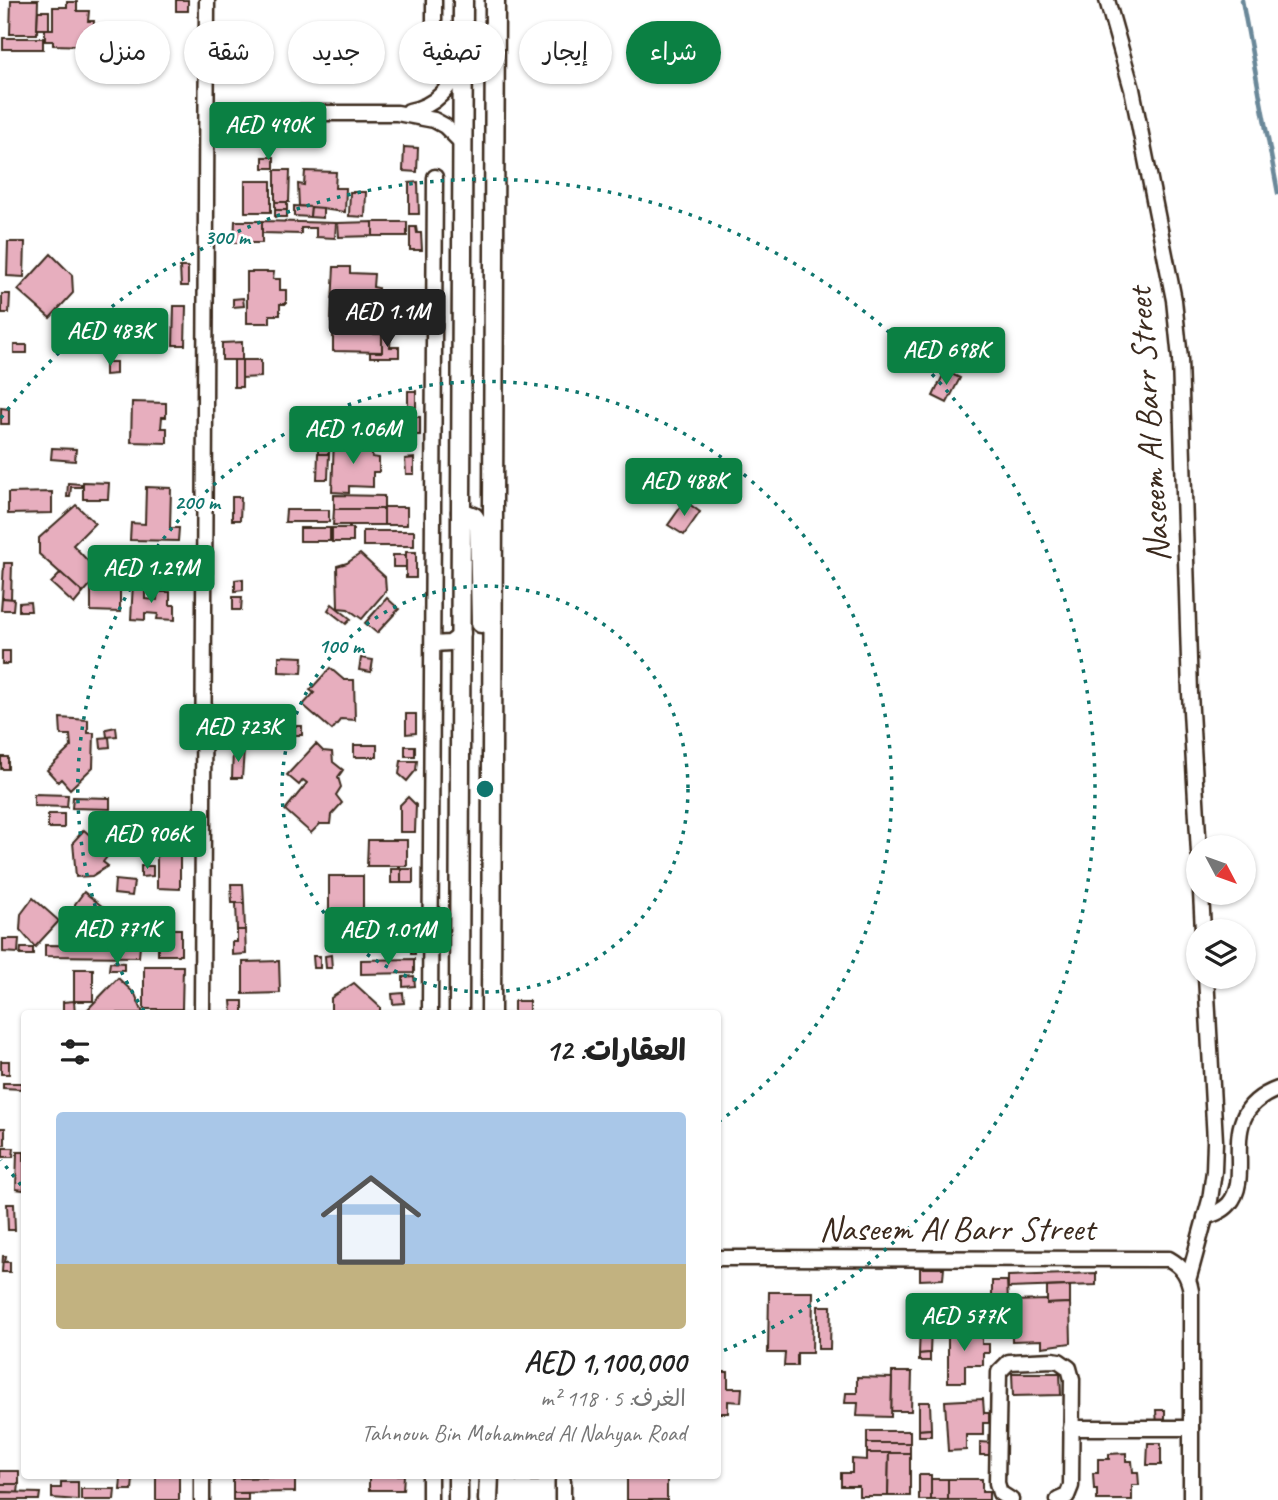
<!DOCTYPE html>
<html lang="ar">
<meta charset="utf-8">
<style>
:root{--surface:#fff;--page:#f2f2f2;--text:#222;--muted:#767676;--line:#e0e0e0;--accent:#0b8043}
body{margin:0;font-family:Caveat,"Playpen Sans Arabic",sans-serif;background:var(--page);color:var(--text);direction:rtl;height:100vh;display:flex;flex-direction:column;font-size:26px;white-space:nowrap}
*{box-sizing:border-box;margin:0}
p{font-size:23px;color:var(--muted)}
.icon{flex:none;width:38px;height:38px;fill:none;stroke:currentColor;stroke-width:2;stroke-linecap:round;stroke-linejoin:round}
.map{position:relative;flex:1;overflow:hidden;direction:ltr}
.panel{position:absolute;left:21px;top:1010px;width:700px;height:469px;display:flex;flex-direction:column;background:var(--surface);border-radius:7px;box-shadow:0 2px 5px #0004;direction:rtl}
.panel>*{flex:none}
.top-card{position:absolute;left:21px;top:21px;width:700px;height:63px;direction:rtl;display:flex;gap:14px}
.needle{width:46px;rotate:131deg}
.controls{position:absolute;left:1186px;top:835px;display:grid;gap:14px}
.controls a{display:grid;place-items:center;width:70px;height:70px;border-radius:50%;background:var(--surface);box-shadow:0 2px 5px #0004;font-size:35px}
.price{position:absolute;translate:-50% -60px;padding:0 16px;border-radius:7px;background:var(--accent);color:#fff;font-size:23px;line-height:46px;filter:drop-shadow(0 2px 4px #0008)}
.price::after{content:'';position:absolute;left:50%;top:42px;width:21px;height:16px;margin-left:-10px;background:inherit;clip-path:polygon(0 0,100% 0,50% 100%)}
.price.current{background:#222;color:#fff}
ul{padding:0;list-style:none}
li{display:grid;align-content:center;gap:14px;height:371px;padding:0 35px}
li+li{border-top:2px solid var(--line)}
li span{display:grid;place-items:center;height:217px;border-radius:7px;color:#555}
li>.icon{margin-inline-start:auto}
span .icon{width:126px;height:126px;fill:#fffc;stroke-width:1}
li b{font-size:30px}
h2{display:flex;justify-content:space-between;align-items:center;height:84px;padding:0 35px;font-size:30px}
.tag{padding:0 24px;border-radius:32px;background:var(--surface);box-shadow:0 2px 5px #0004;font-size:24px;line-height:63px}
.tag.current{background:var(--accent);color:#fff}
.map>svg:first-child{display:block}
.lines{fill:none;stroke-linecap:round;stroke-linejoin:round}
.stream{stroke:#6b8899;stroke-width:4.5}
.building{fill:#e7aebe;stroke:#3b2a1e;stroke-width:2}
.minor-casing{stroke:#3b2a1e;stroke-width:19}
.major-casing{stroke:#3b2a1e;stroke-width:23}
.minor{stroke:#fff;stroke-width:14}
.major{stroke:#fff;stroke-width:18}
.ring{fill:none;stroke:#0f766e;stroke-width:3.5;stroke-dasharray:3.5 7}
.labels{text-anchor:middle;stroke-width:5;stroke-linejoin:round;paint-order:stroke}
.street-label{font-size:35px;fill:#3b2a1e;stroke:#fff}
.centre{fill:#0f766e;stroke:#fff;stroke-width:3.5}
.ring-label{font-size:21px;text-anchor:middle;font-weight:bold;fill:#0f766e;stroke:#fff;stroke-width:5;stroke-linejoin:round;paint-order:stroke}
</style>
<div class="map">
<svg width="1278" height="1500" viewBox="0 0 1278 1500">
<rect width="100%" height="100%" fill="#fff"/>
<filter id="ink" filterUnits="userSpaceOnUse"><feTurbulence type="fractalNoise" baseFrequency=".0143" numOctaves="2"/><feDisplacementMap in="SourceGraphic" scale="14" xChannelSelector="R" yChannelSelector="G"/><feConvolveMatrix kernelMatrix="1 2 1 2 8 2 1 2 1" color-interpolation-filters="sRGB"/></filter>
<g filter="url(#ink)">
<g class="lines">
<polyline class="stream" points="1242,0 1278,193"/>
</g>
<g class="building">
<polygon points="11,0 38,0 37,34 10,34"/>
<rect x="176" y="0" width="12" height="11"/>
<polygon points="67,2 77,2 77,11 89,11 88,21 94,21 93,35 88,35 88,46 53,45 53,41 45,41 45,29 53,29 53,7 67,7"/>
<polygon points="38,11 49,11 49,29 37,29"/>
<polygon points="115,34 139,35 139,47 115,46"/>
<polygon points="98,36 111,36 111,47 99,47"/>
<rect x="3" y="38" width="40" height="11"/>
<polygon points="307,130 307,143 276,143 276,131"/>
<polygon points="404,147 418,148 417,172 403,171"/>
<rect x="263" y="157" width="11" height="11"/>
<polygon points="275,170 290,170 289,202 275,202"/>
<polygon points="305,171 336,172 335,188 346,188 345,212 299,206 298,184 304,185"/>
<rect x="245" y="181" width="26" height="31"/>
<polygon points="418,182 419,214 409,214 409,183"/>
<polygon points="350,192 366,192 365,217 349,216"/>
<rect x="275" y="202" width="12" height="8"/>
<polygon points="294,206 311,207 310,217 294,216"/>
<polygon points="311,207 323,208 323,218 310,217"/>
<rect x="275" y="210" width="12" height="7"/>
<polygon points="235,221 262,221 262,243 234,243"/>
<polygon points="262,221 336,223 335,238 316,237 316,228 301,228 301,234 262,233"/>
<rect x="373" y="222" width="34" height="14"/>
<polygon points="373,222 373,236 339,237 338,223"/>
<polygon points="410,227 416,227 417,233 421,233 422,250 410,250"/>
<polygon points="8,242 25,242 24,277 7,276"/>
<polygon points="51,254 72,275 73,293 50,318 18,290"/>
<polygon points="180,267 188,267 188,286 181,286"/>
<polygon points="334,267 350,267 350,273 374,274 373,287 378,288 378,304 370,304 369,317 347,317 346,322 331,322"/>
<polygon points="247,272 274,272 273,279 280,279 280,290 286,290 286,304 280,304 280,315 270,315 270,323 247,323"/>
<polygon points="2,294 10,294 9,313 2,313"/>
<polygon points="243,298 244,306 233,307 233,299"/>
<polygon points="174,306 186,306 185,345 173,345"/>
<polygon points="401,313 415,314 414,326 401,326"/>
<polygon points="333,333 382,334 382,352 333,351"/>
<polygon points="382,334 391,335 390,347 399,347 399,357 370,357 370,352 382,352"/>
<polygon points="242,342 242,360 222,360 222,343"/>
<rect x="14" y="345" width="13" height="8"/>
<rect x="234" y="360" width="8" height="27"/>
<polygon points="242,360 261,360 261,377 242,378"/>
<polygon points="105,362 116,362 116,374 105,375"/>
<polygon points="945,371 960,378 947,403 933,396"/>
<rect x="408" y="391" width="8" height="16"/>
<polygon points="132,402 166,403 166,417 162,417 161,428 167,428 167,443 131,442"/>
<polygon points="1,408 9,409 9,424 1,424"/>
<polygon points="410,417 420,417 420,435 409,435"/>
<polygon points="334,439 349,439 349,445 372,445 372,457 379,458 379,472 373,472 373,487 349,486 349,493 332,492"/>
<polygon points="318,440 330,440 329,454 318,454"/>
<polygon points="52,448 76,449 75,461 51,459"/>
<polygon points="318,454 329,454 328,479 317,479"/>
<polygon points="414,458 414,474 406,474 405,459"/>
<polygon points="83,482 109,483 108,499 83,499"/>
<polygon points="68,483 81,484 81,487 71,487 70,497 67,497"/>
<polygon points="146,487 171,488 170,528 179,528 178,541 130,540 131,523 145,524"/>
<polygon points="52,492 52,513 8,514 8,493"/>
<polygon points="334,495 384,496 384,509 334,509"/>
<polygon points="232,497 241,497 240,520 232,520"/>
<polygon points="685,501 700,512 684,535 668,525"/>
<polygon points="76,505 95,523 73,545 100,574 83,593 39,554 39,538"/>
<rect x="384" y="507" width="23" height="18"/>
<polygon points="334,509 384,509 384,525 333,525"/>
<polygon points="286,510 329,510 329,522 285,522"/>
<rect x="300" y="528" width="30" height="13"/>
<rect x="332" y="528" width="21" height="14"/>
<rect x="363" y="531" width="51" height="15"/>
<rect x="406" y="552" width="10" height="26"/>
<polygon points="360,554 385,577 386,591 362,619 348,609 338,608 337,566 347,563"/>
<rect x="393" y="555" width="13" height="12"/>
<polygon points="184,559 185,577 170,578 169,560"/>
<polygon points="4,563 12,563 11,599 2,598"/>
<polygon points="61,573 83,593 74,604 51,583"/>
<polygon points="243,579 243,590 235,591 235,580"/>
<polygon points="133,584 145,584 145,599 157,600 158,592 170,592 170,605 175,605 175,620 157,619 158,614 145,613 145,620 131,619"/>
<polygon points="91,588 120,589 120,612 91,611"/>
<polygon points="233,597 242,597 241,610 233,610"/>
<polygon points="2,598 14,599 13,610 1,610"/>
<polygon points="387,598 399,609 377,633 365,623"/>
<polygon points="30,602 31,611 19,611 19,603"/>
<polygon points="332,604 351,619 346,624 328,610"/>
<rect x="2" y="651" width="8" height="13"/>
<polygon points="279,656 303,657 302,673 279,672"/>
<polygon points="361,658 373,660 371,672 359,670"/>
<polygon points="330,668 344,680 354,680 355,720 341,719 332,730 303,705 314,693 310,690"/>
<polygon points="406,714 416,714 416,733 406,734"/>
<polygon points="60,718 88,720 88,733 94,733 93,767 70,789 61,779 58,782 47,770 71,747 70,735 61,735"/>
<rect x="282" y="726" width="20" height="9"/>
<polygon points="116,727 117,736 107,737 106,729"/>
<polygon points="109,737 110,747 101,748 100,738"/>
<polygon points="316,744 323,751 332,752 333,762 343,770 338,777 341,787 336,795 342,803 331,815 330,824 320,824 311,833 285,810 307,783 303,780 299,785 287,775"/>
<rect x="354" y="745" width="23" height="12"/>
<rect x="405" y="746" width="10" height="10"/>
<polygon points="233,750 244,750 242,778 232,778"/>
<rect x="1" y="757" width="7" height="12"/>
<polygon points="401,761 417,761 416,770 407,781 399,774"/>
<polygon points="34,794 68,795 67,807 34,806"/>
<polygon points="73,797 110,798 110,809 72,808"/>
<polygon points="408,797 416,805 415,832 400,832 400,805"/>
<rect x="48" y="814" width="16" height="14"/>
<polygon points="114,817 121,817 121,827 124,827 124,853 114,853"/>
<rect x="96" y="820" width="12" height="9"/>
<polygon points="129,820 161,820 160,853 129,853"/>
<polygon points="84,830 110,853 103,862 108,866 92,876 76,877 73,842"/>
<polygon points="368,840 407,840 407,866 367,866"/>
<polygon points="160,846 180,847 180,889 157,888 157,853 160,853"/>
<polygon points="141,866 153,866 153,876 141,877"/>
<rect x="391" y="869" width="10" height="14"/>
<rect x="401" y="869" width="12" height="14"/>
<rect x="329" y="876" width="34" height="38"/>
<polygon points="115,880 134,882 132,896 114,894"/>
<polygon points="231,884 243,884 244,903 232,903"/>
<polygon points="84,892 116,917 92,943 90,935 82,943 71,935 76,927 75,904"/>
<polygon points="33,898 59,921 35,947 20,930 21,914"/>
<polygon points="236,903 244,903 245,930 237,930"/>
<rect x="397" y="914" width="15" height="19"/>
<rect x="364" y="927" width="18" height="14"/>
<polygon points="138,929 158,929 158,943 138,942"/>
<rect x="158" y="929" width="23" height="26"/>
<polygon points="237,930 245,930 246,954 232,955 232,942 237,942"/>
<rect x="411" y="937" width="4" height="17"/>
<polygon points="3,939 19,939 18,953 3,952"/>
<polygon points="45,945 140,946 139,957 45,956"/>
<polygon points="21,948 33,948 33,955 20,955"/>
<polygon points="331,955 332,968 326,968 325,956"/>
<polygon points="313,956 320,956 320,968 314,968"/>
<polygon points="414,959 414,973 361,974 361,960"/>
<polygon points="279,961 280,993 243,994 243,962"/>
<polygon points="110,962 124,963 124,970 109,970"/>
<polygon points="144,966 183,966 182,1009 144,1009"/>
<rect x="74" y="969" width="19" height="32"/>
<polygon points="414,976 415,986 403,987 403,977"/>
<polygon points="118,978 135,994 143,1013 86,1013 86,1011"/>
<polygon points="354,983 380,1007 380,1013 331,1013 331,998"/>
<polygon points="403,993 404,1003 393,1004 392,994"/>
<polygon points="74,1001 75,1013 63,1013 63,1002"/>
<polygon points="231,1001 243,1001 243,1013 232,1013"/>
<rect x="514" y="1001" width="15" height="12"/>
<rect x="1" y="1061" width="8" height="13"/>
<polygon points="3,1083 21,1083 21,1089 3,1088"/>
<rect x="0" y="1128" width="5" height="17"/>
<polygon points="3,1148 14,1148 13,1157 3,1157"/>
<polygon points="17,1152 24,1152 24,1190 16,1189"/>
<polygon points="7,1204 14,1204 15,1230 8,1230"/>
<polygon points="3,1256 6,1256 5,1262 10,1262 10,1272 2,1272"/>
<polygon points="920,1268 944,1268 943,1279 920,1280"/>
<polygon points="1096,1273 1096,1285 1008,1288 1008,1276"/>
<polygon points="992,1281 1007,1281 1008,1302 992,1302"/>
<polygon points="1070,1286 1070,1303 1047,1304 1047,1287"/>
<polygon points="769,1292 813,1292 812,1353 797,1353 797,1366 784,1366 785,1353 768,1353"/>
<polygon points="1047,1300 1047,1304 1070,1303 1071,1343 1042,1347 1042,1340 1012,1341 1011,1301"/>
<polygon points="818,1306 831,1306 830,1349 818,1349"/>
<polygon points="920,1326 931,1327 930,1353 919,1354"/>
<polygon points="948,1331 982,1331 982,1344 989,1344 989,1353 983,1353 983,1365 965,1365 965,1382 948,1382"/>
<polygon points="930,1353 930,1361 919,1361 919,1354"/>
<polygon points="718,1372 728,1372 728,1388 742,1388 741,1402 728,1401 728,1413 718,1413"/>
<polygon points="892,1372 912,1372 911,1411 891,1411"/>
<polygon points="1012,1373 1060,1373 1061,1395 1013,1396"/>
<polygon points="857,1377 892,1378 891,1417 857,1416 858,1403 845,1403 846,1393 857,1393"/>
<polygon points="983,1399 984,1413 989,1413 989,1423 983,1423 983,1435 966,1435 966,1450 948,1451 945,1401"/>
<polygon points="919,1402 930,1402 931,1429 919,1430"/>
<polygon points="1156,1410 1165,1410 1165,1426 1157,1426"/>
<polygon points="931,1429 931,1436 919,1436 919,1430"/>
<rect x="867" y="1431" width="43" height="12"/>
<polygon points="980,1442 993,1443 993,1455 980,1455"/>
<rect x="867" y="1443" width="43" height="10"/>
<polygon points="1148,1443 1161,1443 1161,1465 1147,1465"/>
<polygon points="867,1453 889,1453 888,1496 859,1496 859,1486 841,1486 841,1473 852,1473 852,1459 867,1460"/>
<polygon points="889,1453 910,1453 910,1496 888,1496"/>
<polygon points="1126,1453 1126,1461 1132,1461 1133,1472 1138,1472 1139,1485 1132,1485 1132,1500 1097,1500 1097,1489 1094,1489 1093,1473 1098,1473 1098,1459 1109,1459 1109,1454"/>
<rect x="0" y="1471" width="19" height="13"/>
<rect x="156" y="1475" width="23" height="25"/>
<polygon points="369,1475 404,1475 403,1490 369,1490"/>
<rect x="517" y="1475" width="21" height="6"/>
<rect x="919" y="1475" width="12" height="25"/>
<rect x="627" y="1476" width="40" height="24"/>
<polygon points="295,1477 295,1492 233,1493 233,1478"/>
<polygon points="121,1478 133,1479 132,1490 120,1490"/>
<rect x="931" y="1479" width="17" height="21"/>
<polygon points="948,1479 982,1479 982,1492 989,1492 989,1500 948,1500"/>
<polygon points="61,1482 78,1482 78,1500 52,1498 52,1488 61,1488"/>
<polygon points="0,1484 19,1484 18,1493 0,1492"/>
<polygon points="81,1489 115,1489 114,1500 81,1500"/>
<polygon points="0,1492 40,1493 39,1500 0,1500"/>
<rect x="233" y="1493" width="15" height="7"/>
</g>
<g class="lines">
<defs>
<g id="minor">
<polyline points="1107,0 1132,89 1174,300 1180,359 1190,693 1199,853"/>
<polyline points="434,69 434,0"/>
<path d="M409 111C438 106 449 87 463 63"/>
<polyline points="207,113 397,113 434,120 445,126 463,144"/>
<polyline points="433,644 450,643 463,633"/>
<polyline points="1201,892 1203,931"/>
<polyline points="202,1013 207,0"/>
<polyline points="430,1013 435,177"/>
<path d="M1205 1217C1214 1214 1223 1211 1229 1204 1256 1173 1212 1113 1278 1089"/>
<path d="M718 1258 1169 1259C1183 1267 1188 1275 1191 1291V1500"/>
<polyline points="1189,1277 1210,1200 1214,1171 1215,1141 1206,976"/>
<polyline points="1071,1428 1191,1428"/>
<polyline points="202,1475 202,1500"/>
<polyline points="430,1500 430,1475"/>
<polyline points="563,1500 563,1481"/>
<polyline points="1011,1500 1000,1493 997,1483 999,1372 1009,1362 1053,1360 1059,1361 1069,1368 1072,1379 1071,1486 1067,1496 1058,1500"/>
</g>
<g id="major">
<polyline points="461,512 474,517 479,525 481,623"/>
<path d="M459 1013C463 676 463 338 463 0"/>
<polyline points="491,1013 495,0"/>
<polyline points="458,1500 458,1475"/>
<polyline points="488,1500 489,1475"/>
</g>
</defs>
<use href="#minor" class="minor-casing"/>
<use href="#major" class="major-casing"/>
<use href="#minor" class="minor"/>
<use href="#major" class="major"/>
</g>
</g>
<g class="ring">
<circle cx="485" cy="789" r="203"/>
<path d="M144 1011A407 407 0 1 1 718 1122"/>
<path d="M21 1185A610 610 0 0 1 1 1160M1 418A610 610 0 1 1 718 1353"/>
</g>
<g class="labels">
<g class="street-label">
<text transform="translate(1148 425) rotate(-94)" y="12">Naseem Al Barr Street</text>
<text x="957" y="1240">Naseem Al Barr Street</text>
</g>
</g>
<circle cx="485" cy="789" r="10" class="centre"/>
<g class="ring-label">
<text x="227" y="244">300 m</text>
<text x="197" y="509">200 m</text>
<text x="341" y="653">100 m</text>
</g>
</svg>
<div class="controls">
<a><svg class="needle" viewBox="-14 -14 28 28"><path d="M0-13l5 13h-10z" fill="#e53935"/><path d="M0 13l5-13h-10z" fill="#767676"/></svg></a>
<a><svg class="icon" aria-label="layers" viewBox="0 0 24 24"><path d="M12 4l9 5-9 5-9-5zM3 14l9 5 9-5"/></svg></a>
</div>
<b class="price" style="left:268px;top:162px">AED 490K</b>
<b class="price current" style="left:387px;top:349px">AED 1.1M</b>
<b class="price" style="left:110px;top:368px">AED 483K</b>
<b class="price" style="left:946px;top:387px">AED 698K</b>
<b class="price" style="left:353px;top:466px">AED 1.06M</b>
<b class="price" style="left:684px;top:518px">AED 488K</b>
<b class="price" style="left:151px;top:605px">AED 1.29M</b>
<b class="price" style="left:238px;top:764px">AED 723K</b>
<b class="price" style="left:147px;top:871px">AED 906K</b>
<b class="price" style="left:117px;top:966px">AED 771K</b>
<b class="price" style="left:388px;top:967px">AED 1.01M</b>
<b class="price" style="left:964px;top:1353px">AED 577K</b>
<div class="top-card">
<a class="tag current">شراء</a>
<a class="tag">إيجار</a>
<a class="tag">تصفية</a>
<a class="tag">جديد</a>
<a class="tag">شقة</a>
<a class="tag">منزل</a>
</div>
<section class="panel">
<h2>العقارات: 12<svg class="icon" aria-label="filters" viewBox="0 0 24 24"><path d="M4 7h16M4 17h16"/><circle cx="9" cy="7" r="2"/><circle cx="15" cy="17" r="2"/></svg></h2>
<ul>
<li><span style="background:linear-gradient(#a9c7e8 70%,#c2b280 0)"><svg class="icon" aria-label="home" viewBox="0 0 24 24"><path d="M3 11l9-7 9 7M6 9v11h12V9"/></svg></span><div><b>AED 1,100,000</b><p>الغرف: 5 · 118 m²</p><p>Tahnoun Bin Mohammed Al Nahyan Road</p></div></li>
</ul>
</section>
</div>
